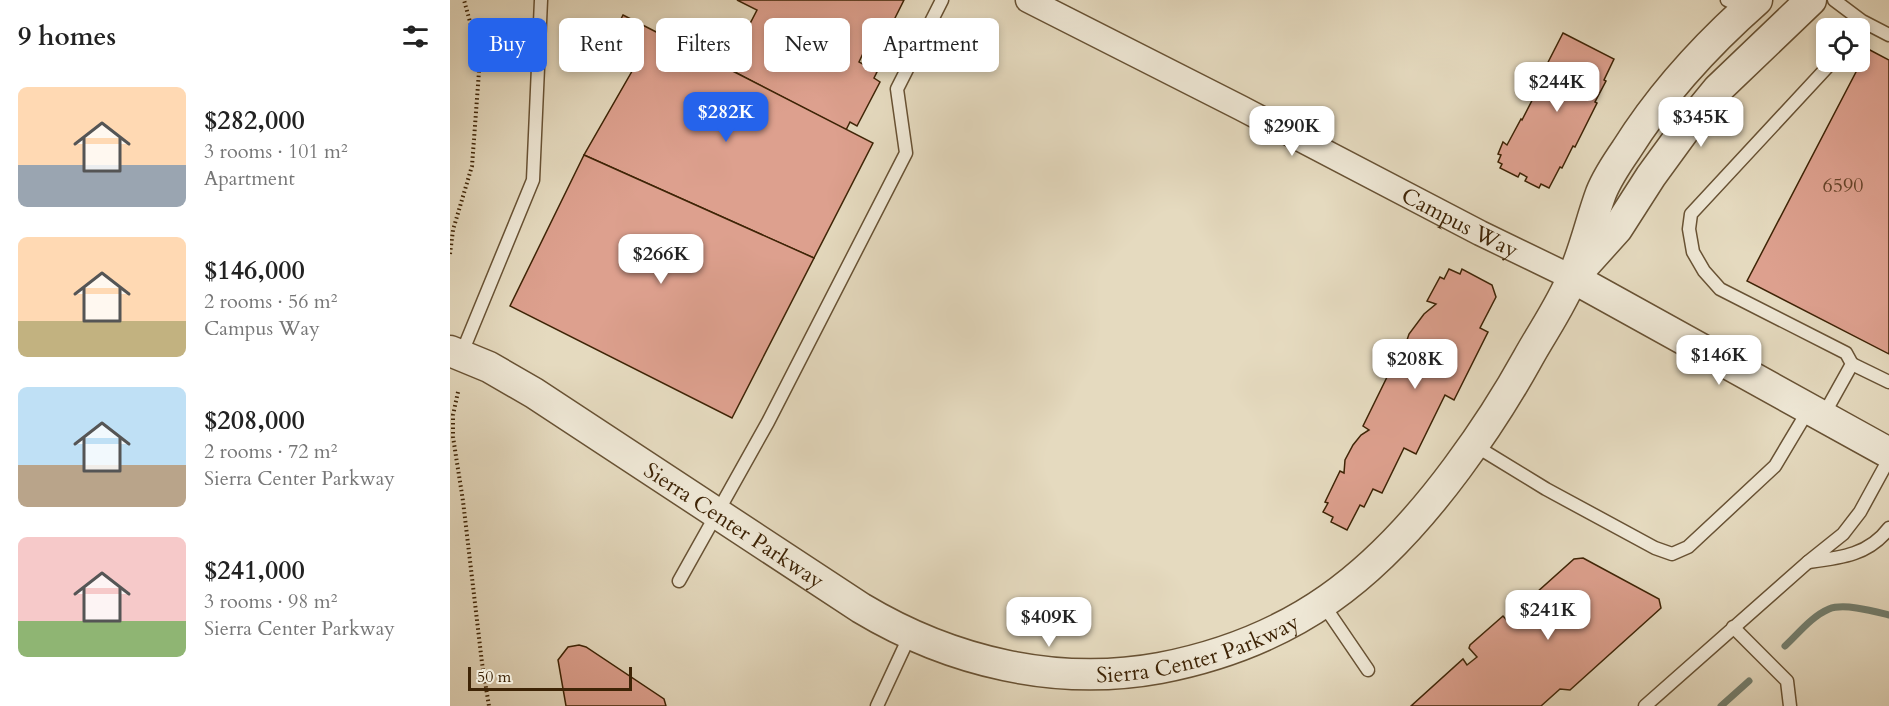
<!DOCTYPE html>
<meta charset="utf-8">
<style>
:root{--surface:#fff;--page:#f2f2f2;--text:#222;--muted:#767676;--accent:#2563eb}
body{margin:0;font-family:Cardo,serif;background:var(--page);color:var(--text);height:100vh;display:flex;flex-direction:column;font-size:22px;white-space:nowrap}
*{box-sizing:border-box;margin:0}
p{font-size:20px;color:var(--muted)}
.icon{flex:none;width:33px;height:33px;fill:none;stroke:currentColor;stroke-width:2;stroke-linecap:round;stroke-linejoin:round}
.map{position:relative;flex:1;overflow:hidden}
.side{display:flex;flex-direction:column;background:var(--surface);width:450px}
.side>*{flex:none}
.guide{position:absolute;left:18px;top:18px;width:570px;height:54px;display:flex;gap:12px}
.tools{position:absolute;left:1366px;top:18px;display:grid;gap:12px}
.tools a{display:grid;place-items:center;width:54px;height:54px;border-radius:9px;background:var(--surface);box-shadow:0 3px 9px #0003;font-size:30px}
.scale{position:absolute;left:18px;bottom:15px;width:164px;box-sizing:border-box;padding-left:6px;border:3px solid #3e2406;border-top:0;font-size:16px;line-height:21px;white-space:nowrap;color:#3e2406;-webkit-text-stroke:4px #eee7d5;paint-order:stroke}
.price{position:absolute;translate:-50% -51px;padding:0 14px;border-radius:12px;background:#fff;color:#222;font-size:20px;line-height:39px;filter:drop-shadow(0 2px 3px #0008)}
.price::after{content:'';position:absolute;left:50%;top:36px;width:18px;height:14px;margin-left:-9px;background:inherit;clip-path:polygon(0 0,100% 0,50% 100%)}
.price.selected{background:var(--accent);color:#fff}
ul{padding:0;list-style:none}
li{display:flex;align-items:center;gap:18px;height:150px;padding:0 18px}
li span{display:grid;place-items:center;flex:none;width:168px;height:120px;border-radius:9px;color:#555}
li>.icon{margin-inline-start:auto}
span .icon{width:72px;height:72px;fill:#fffc;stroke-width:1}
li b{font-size:26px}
h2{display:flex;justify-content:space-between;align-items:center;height:72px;padding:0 18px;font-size:26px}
.chip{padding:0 21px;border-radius:9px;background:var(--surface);box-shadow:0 3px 9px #0003;font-size:21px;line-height:54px}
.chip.selected{background:var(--accent);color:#fff}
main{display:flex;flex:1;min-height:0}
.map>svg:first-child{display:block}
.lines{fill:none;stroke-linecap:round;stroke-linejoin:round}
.stream{stroke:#737e6e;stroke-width:7}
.building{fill:#dda08e;stroke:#3e2406;stroke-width:1.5}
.service-casing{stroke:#685234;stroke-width:15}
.minor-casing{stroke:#685234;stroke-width:27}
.tertiary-casing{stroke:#685234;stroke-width:33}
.path{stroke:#3e2406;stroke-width:4;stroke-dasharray:1.5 3;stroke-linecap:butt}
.service{stroke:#eee7d5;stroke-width:12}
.minor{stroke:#eee7d5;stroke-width:24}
.tertiary{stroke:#eee7d5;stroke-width:30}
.labels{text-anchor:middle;stroke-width:4.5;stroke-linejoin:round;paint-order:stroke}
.number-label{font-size:20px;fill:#664328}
.street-label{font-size:22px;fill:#3e2406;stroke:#eee7d5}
</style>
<main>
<section class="side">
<h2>9 homes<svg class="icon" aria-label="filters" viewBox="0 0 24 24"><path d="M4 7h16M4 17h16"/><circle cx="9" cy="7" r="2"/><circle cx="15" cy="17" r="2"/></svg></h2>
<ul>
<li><span style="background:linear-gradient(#ffd9b3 65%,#9aa5b1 0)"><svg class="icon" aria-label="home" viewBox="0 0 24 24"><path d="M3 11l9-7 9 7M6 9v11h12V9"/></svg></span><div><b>$282,000</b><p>3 rooms · 101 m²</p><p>Apartment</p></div></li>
<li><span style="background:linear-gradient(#ffd9b3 70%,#c2b280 0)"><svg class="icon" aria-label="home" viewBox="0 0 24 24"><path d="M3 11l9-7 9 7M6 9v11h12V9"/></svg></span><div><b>$146,000</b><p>2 rooms · 56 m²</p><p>Campus Way</p></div></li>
<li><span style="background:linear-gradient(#bfe0f5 65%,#b9a48a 0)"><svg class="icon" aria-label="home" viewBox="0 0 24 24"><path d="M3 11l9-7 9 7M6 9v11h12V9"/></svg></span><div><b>$208,000</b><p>2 rooms · 72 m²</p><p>Sierra Center Parkway</p></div></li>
<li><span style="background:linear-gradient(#f6c9c9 70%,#8fb573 0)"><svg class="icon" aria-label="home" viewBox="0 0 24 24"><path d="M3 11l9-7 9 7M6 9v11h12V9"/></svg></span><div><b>$241,000</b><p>3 rooms · 98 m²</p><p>Sierra Center Parkway</p></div></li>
</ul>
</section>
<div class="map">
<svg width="1439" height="706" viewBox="0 0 1439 706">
<rect width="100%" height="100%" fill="#e5dabf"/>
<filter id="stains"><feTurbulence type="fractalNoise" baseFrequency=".00333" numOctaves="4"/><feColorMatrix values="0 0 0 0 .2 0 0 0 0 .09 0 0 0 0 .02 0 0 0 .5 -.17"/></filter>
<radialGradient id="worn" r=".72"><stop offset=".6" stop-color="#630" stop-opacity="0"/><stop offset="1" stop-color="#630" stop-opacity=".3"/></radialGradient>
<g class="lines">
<g class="stream">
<path d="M1335 646C1348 634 1362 616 1379 609 1394 603 1423 611 1439 615"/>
<polyline points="1271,706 1299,681"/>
</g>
</g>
<g class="building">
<polygon points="287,0 454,0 437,34 432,31 423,49 417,45 409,62 427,72 424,78 430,82 407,126 400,122 396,130 277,68 307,10"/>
<polygon points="173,15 423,143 364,258 134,155 189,59 159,43"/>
<polygon points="1113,33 1164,59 1154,80 1156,81 1145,102 1147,103 1125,147 1123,146 1112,168 1110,167 1099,188 1091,184 1089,188 1075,181 1077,177 1070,173 1068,177 1050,168 1052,164 1048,162 1051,155 1048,154 1053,142 1057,145 1071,119 1072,120 1094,77 1091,76"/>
<polygon points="1418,49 1439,60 1439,354 1297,281"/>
<polygon points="134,155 364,258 282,418 60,306"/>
<polygon points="999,269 1010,274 1012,269 1042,285 1046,297 1030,328 1038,332 1004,400 995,395 966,454 954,448 932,493 923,489 914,507 910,505 897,530 881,522 883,517 873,512 878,503 875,502 890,471 894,473 895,460 903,445 911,435 919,430 913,426 942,367 951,372 951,358 959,334 974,314 986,304 977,301 990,277 994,279"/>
<polygon points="1133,558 1209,599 1211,608 1120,690 1110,689 1091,706 961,706 1013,659 1017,665 1027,657 1019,648 1020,645 1053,616 1062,626 1072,616 1067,610 1124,559"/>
<polygon points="129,645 136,647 214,699 216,706 116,706 108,660 118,647"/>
</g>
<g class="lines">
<defs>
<g id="service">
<polyline points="1277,0 1295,9"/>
<polyline points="1384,0 1412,21 1439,35"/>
<polyline points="11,355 83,180 91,0"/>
<polyline points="1402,364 1439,382"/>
<polyline points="1373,416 1402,364 1396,353 1270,289 1254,271 1243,252 1239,229 1241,214 1382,62"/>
<polyline points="1024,445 1096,489 1205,548 1222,554 1238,547 1325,466 1359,409"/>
<path d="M1439 459 1410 512 1393 534 1358 562C1390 558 1419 555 1439 528"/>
<polyline points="229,581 318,422 456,153 447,89 492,0"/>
<polyline points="873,604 918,670"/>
<polyline points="1283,627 1337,681 1340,706"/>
<polyline points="427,706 460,635"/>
<polyline points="1195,706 1358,562"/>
</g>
<g id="minor">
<path id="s1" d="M578 0 791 108 1030 233 1123 278"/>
</g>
<g id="tertiary">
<polyline points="1131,269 1167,229 1201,176 1236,128 1268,89 1361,0"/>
<polyline points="1123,278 1439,453"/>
<path id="s2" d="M0 351 39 367 84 393 411 608C501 662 607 687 710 668 845 642 927 576 1007 468 1033 433 1057 396 1078 358 1093 331 1112 304 1123 276 1135 249 1141 220 1151 193 1157 178 1167 163 1176 150 1211 94 1257 44 1307 0"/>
</g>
</defs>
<use href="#service" class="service-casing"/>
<use href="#minor" class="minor-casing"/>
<use href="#tertiary" class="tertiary-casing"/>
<g class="path">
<polyline points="0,254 3,230 22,166 30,58 14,0"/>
<polyline points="8,392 3,415 3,437 13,501 32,663 39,706"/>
</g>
<use href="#service" class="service"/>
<use href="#minor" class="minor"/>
<use href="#tertiary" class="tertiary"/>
</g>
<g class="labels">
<g class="number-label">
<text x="1393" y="192">6590</text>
</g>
<g class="street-label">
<text dy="8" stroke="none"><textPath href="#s1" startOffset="486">Campus Way</textPath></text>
<text dy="8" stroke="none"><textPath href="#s2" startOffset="334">Sierra Center Parkway</textPath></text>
<text dy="8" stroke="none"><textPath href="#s2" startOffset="838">Sierra Center Parkway</textPath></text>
</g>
</g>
<rect width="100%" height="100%" filter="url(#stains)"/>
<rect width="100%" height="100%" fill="url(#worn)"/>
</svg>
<div class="tools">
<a><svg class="icon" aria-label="locate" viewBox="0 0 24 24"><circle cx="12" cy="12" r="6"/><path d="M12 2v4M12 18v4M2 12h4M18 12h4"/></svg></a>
</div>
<div class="scale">50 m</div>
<b class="price" style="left:1107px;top:113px">$244K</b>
<b class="price selected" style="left:276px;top:143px">$282K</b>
<b class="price" style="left:1251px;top:148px">$345K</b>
<b class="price" style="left:842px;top:157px">$290K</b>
<b class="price" style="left:211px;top:285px">$266K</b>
<b class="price" style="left:1269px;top:386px">$146K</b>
<b class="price" style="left:965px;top:390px">$208K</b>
<b class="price" style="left:1098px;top:641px">$241K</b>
<b class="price" style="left:599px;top:648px">$409K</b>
<div class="guide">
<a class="chip selected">Buy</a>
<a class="chip">Rent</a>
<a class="chip">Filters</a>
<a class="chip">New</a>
<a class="chip">Apartment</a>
</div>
</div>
</main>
